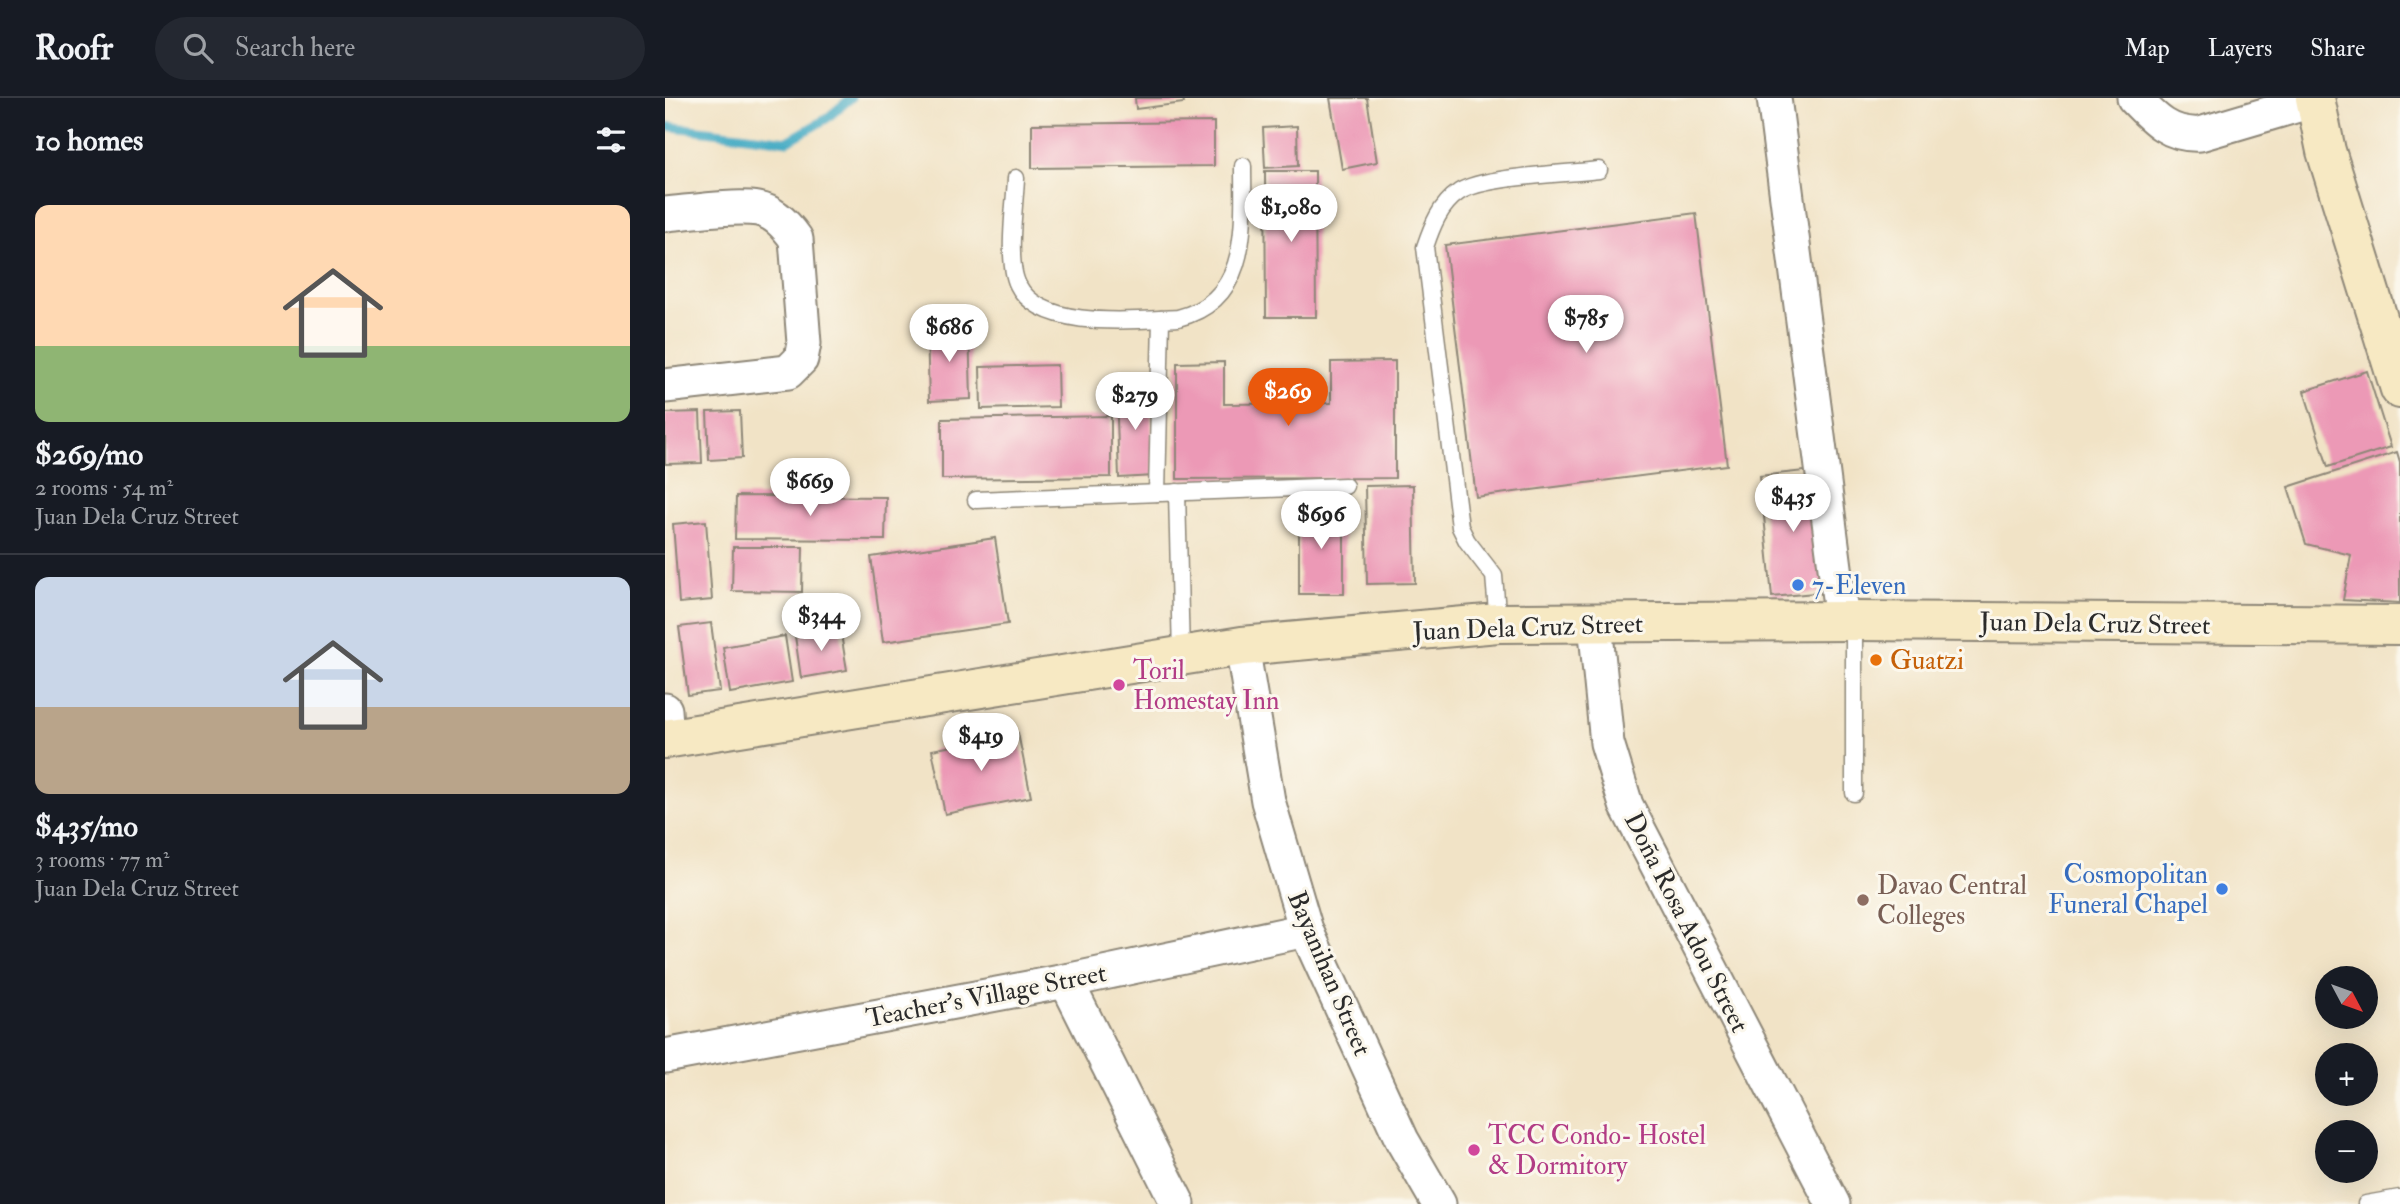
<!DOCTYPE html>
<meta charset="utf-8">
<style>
:root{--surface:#171b24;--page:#242831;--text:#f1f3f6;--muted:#9ea1a6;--line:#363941;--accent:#ea580c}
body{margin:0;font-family:"IM FELL Double Pica",serif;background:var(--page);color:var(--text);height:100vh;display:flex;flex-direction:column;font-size:26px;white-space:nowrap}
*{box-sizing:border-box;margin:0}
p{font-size:23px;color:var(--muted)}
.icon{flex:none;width:38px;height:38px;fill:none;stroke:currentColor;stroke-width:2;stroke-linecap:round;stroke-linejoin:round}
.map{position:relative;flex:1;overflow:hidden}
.side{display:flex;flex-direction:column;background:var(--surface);width:665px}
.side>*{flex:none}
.needle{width:46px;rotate:131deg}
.controls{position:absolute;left:1650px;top:868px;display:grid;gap:14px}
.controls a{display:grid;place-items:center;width:63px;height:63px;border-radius:50%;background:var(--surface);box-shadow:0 7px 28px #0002;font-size:35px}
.price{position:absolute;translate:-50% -60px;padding:0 16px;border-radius:24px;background:#fff;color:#222;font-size:23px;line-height:46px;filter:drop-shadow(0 2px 4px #0008)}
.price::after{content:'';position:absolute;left:50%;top:42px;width:21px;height:16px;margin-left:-10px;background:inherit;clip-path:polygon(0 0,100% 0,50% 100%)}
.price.on{background:var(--accent);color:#fff}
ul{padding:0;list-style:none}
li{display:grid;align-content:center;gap:14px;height:371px;padding:0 35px}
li+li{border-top:2px solid var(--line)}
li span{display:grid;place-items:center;height:217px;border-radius:14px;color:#555}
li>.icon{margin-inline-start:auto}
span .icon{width:126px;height:126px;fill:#fffc;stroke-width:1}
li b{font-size:30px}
h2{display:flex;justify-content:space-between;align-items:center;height:84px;padding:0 35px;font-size:30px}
header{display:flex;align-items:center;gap:42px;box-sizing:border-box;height:98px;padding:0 35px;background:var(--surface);border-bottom:2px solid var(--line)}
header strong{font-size:33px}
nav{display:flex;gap:38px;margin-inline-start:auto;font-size:24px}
.search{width:490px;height:63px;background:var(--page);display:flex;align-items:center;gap:18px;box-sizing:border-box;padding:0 24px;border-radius:38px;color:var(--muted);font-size:26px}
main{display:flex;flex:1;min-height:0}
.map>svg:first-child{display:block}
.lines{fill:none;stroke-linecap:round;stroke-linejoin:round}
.stream{stroke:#44abc4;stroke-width:9}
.building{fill:#ec99b6}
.lane-casing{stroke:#8e8778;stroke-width:19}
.street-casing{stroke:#8e8778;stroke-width:37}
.secondary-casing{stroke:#8e8778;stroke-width:42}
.lane{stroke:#fff;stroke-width:16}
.street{stroke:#fff;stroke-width:33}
.secondary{stroke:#f7e9c3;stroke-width:38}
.shop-dot{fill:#3f7fe0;stroke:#fbf7ec;stroke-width:2.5}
.food-dot{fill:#e8710a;stroke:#fbf7ec;stroke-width:2.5}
.hotel-dot{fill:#d1479c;stroke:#fbf7ec;stroke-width:2.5}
.education-dot{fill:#8d6e63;stroke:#fbf7ec;stroke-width:2.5}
.labels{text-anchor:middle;stroke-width:6;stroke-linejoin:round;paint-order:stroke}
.shop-label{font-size:26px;fill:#366cbe;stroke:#fbf7ec;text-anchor:start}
.street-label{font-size:26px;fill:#2b2b2b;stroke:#fbf7ec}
.food-label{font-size:26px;fill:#c56008;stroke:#fbf7ec;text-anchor:start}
.hotel-label{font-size:26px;fill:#b23c85;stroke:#fbf7ec;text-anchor:start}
.education-label{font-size:26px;fill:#785e54;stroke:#fbf7ec;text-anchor:start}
</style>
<header>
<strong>Roofr</strong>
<div class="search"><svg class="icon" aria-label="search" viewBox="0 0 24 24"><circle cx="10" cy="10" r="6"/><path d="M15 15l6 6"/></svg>Search here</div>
<nav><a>Map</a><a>Layers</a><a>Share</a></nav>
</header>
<main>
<section class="side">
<h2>10 homes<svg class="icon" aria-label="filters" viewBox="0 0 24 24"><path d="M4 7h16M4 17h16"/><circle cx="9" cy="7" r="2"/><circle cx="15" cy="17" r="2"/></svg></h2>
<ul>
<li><span style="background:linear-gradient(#ffd9b3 65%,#8fb573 0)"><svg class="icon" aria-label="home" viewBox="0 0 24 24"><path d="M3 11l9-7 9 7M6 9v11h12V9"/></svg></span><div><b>$269/mo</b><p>2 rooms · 54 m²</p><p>Juan Dela Cruz Street</p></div></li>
<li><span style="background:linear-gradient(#c9d6e8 60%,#b9a48a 0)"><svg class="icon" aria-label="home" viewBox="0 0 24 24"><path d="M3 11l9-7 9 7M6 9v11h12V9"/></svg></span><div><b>$435/mo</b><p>3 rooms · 77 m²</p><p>Juan Dela Cruz Street</p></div></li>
</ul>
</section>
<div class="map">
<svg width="1735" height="1106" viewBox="0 0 1735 1106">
<rect width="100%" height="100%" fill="#fbf7ec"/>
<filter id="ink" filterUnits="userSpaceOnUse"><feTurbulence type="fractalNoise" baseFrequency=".0143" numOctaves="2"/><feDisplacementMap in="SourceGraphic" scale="14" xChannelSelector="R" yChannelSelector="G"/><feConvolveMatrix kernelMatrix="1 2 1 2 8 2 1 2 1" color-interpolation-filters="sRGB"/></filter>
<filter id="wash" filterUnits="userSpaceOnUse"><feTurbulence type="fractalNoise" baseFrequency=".00686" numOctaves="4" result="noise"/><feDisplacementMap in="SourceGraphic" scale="28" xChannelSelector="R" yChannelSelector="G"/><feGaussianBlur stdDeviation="1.57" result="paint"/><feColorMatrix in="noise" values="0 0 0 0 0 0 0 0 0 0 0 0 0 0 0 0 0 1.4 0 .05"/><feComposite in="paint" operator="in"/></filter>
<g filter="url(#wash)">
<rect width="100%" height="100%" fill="#f1e3c6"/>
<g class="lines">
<polyline class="stream" points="0,28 123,43 161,21 186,0"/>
</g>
<g id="blocks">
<g class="building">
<polygon points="470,0 518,0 519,5 471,11"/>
<polygon points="665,0 702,0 712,64 677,71"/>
<polygon points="549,24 549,68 367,70 367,26"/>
<polygon points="632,28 633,68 600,70 598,30"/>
<polygon points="600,73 650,73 651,219 601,219"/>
<polygon points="1031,115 1062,367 811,399 780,147"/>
<polygon points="304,229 306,301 264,303 262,230"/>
<polygon points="730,263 730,380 512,381 512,265 559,264 559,306 666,305 666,264"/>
<polygon points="392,267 393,309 316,311 315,269"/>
<polygon points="1702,273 1726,349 1663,369 1639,293"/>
<polygon points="485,289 489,378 454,380 451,290"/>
<polygon points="75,313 77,360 44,362 42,314"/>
<polygon points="35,314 37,365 0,366 0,315"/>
<polygon points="446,318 446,379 277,381 277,321"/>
<polygon points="1732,354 1735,364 1735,505 1678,502 1686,457 1641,446 1623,389"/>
<polygon points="1148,372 1160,494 1107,499 1095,378"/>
<polygon points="748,387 750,485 702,486 700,388"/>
<polygon points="71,398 221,399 220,442 70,441"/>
<rect x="634" y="409" width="45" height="87"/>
<polygon points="41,423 47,502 14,505 8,426"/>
<polygon points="330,440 343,526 218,544 206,459"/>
<polygon points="68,449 138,449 137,494 67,493"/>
<polygon points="46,525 55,593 23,597 14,529"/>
<polygon points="175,530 182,572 136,580 130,538"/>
<polygon points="120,538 127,584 65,595 58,549"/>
<polygon points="353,635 366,699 280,716 267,652"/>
</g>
</g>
</g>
<g filter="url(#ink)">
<use href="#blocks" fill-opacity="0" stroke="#8e8778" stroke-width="2"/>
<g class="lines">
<defs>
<g id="lane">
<path d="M351 80C350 107 341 163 353 187 376 233 470 222 513 220 586 202 578 126 578 68"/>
<polyline points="512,394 516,557"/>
<polyline points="492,395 496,221"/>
<polyline points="311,402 680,388"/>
<polyline points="1189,523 1189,695"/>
<path d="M833 525 829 478 802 443 795 429 760 149C767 128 775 107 794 94 819 78 901 76 934 72"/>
<polyline points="1701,1106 1735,1100"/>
</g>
<g id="street">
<polyline points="1109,0 1177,523"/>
<path d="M1469 0C1489 21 1505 38 1535 36L1650 2"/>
<path d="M0 116C24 114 71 107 93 111 110 114 122 128 131 141L139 245 136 261 123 274 0 288"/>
<polyline points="930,525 942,645 961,707 1168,1106"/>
<polyline points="577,548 603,703 641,832 737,1042 774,1106"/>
<polyline points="0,612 2,641"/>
<polyline points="401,883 513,1106"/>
<polyline points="0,958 401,883 641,832"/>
</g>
<g id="secondary">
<polyline points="1650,0 1661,53 1735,291"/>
<polyline points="0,641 577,548 833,525 1189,523 1735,527"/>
</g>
</defs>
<use href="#lane" class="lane-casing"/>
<use href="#street" class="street-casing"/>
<use href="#secondary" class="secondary-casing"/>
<use href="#lane" class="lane"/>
<use href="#street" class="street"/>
<use href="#secondary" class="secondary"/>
</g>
</g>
<g class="shop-dot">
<circle cx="1133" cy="487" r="7"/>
<circle cx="1557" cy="791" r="7"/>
</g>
<circle class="food-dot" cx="1211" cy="562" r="7"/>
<g class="hotel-dot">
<circle cx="454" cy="587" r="7"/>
<circle cx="809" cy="1052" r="7"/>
</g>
<circle class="education-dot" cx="1198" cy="802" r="7"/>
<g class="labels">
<g class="shop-label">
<text x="1147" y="496">7-Eleven</text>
<text x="1543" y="785" text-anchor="end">Cosmopolitan<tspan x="1543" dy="30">Funeral Chapel</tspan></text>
</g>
<g class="street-label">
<text transform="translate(1430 525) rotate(1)" y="9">Juan Dela Cruz Street</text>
<text transform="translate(863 529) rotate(-2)" y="9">Juan Dela Cruz Street</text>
<text transform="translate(1022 824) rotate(63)" y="9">Doña Rosa Adou Street</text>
<text transform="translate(665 875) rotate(67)" y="9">Bayanihan Street</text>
<text transform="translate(321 897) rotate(-11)" y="9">Teacher's Village Street</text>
</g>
<g class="food-label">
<text x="1225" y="571">Guatzi</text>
</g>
<g class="hotel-label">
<text x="468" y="581">Toril<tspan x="468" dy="30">Homestay Inn</tspan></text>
<text x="823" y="1046">TCC Condo- Hostel<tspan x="823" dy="30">&amp; Dormitory</tspan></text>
</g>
<g class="education-label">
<text x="1212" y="796">Davao Central<tspan x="1212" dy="30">Colleges</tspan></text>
</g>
</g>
</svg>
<div class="controls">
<a><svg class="needle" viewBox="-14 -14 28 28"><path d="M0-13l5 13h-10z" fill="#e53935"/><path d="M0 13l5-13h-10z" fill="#9ea1a6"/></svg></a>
<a>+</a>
<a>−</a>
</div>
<b class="price" style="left:626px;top:146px">$1,080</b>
<b class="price" style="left:921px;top:257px">$785</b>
<b class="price" style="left:284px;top:266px">$686</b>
<b class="price on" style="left:623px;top:330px">$269</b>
<b class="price" style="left:470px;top:334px">$279</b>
<b class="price" style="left:145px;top:420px">$669</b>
<b class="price" style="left:1128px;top:436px">$435</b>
<b class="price" style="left:656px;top:453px">$696</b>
<b class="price" style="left:156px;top:555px">$344</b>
<b class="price" style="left:316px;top:675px">$419</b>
</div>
</main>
